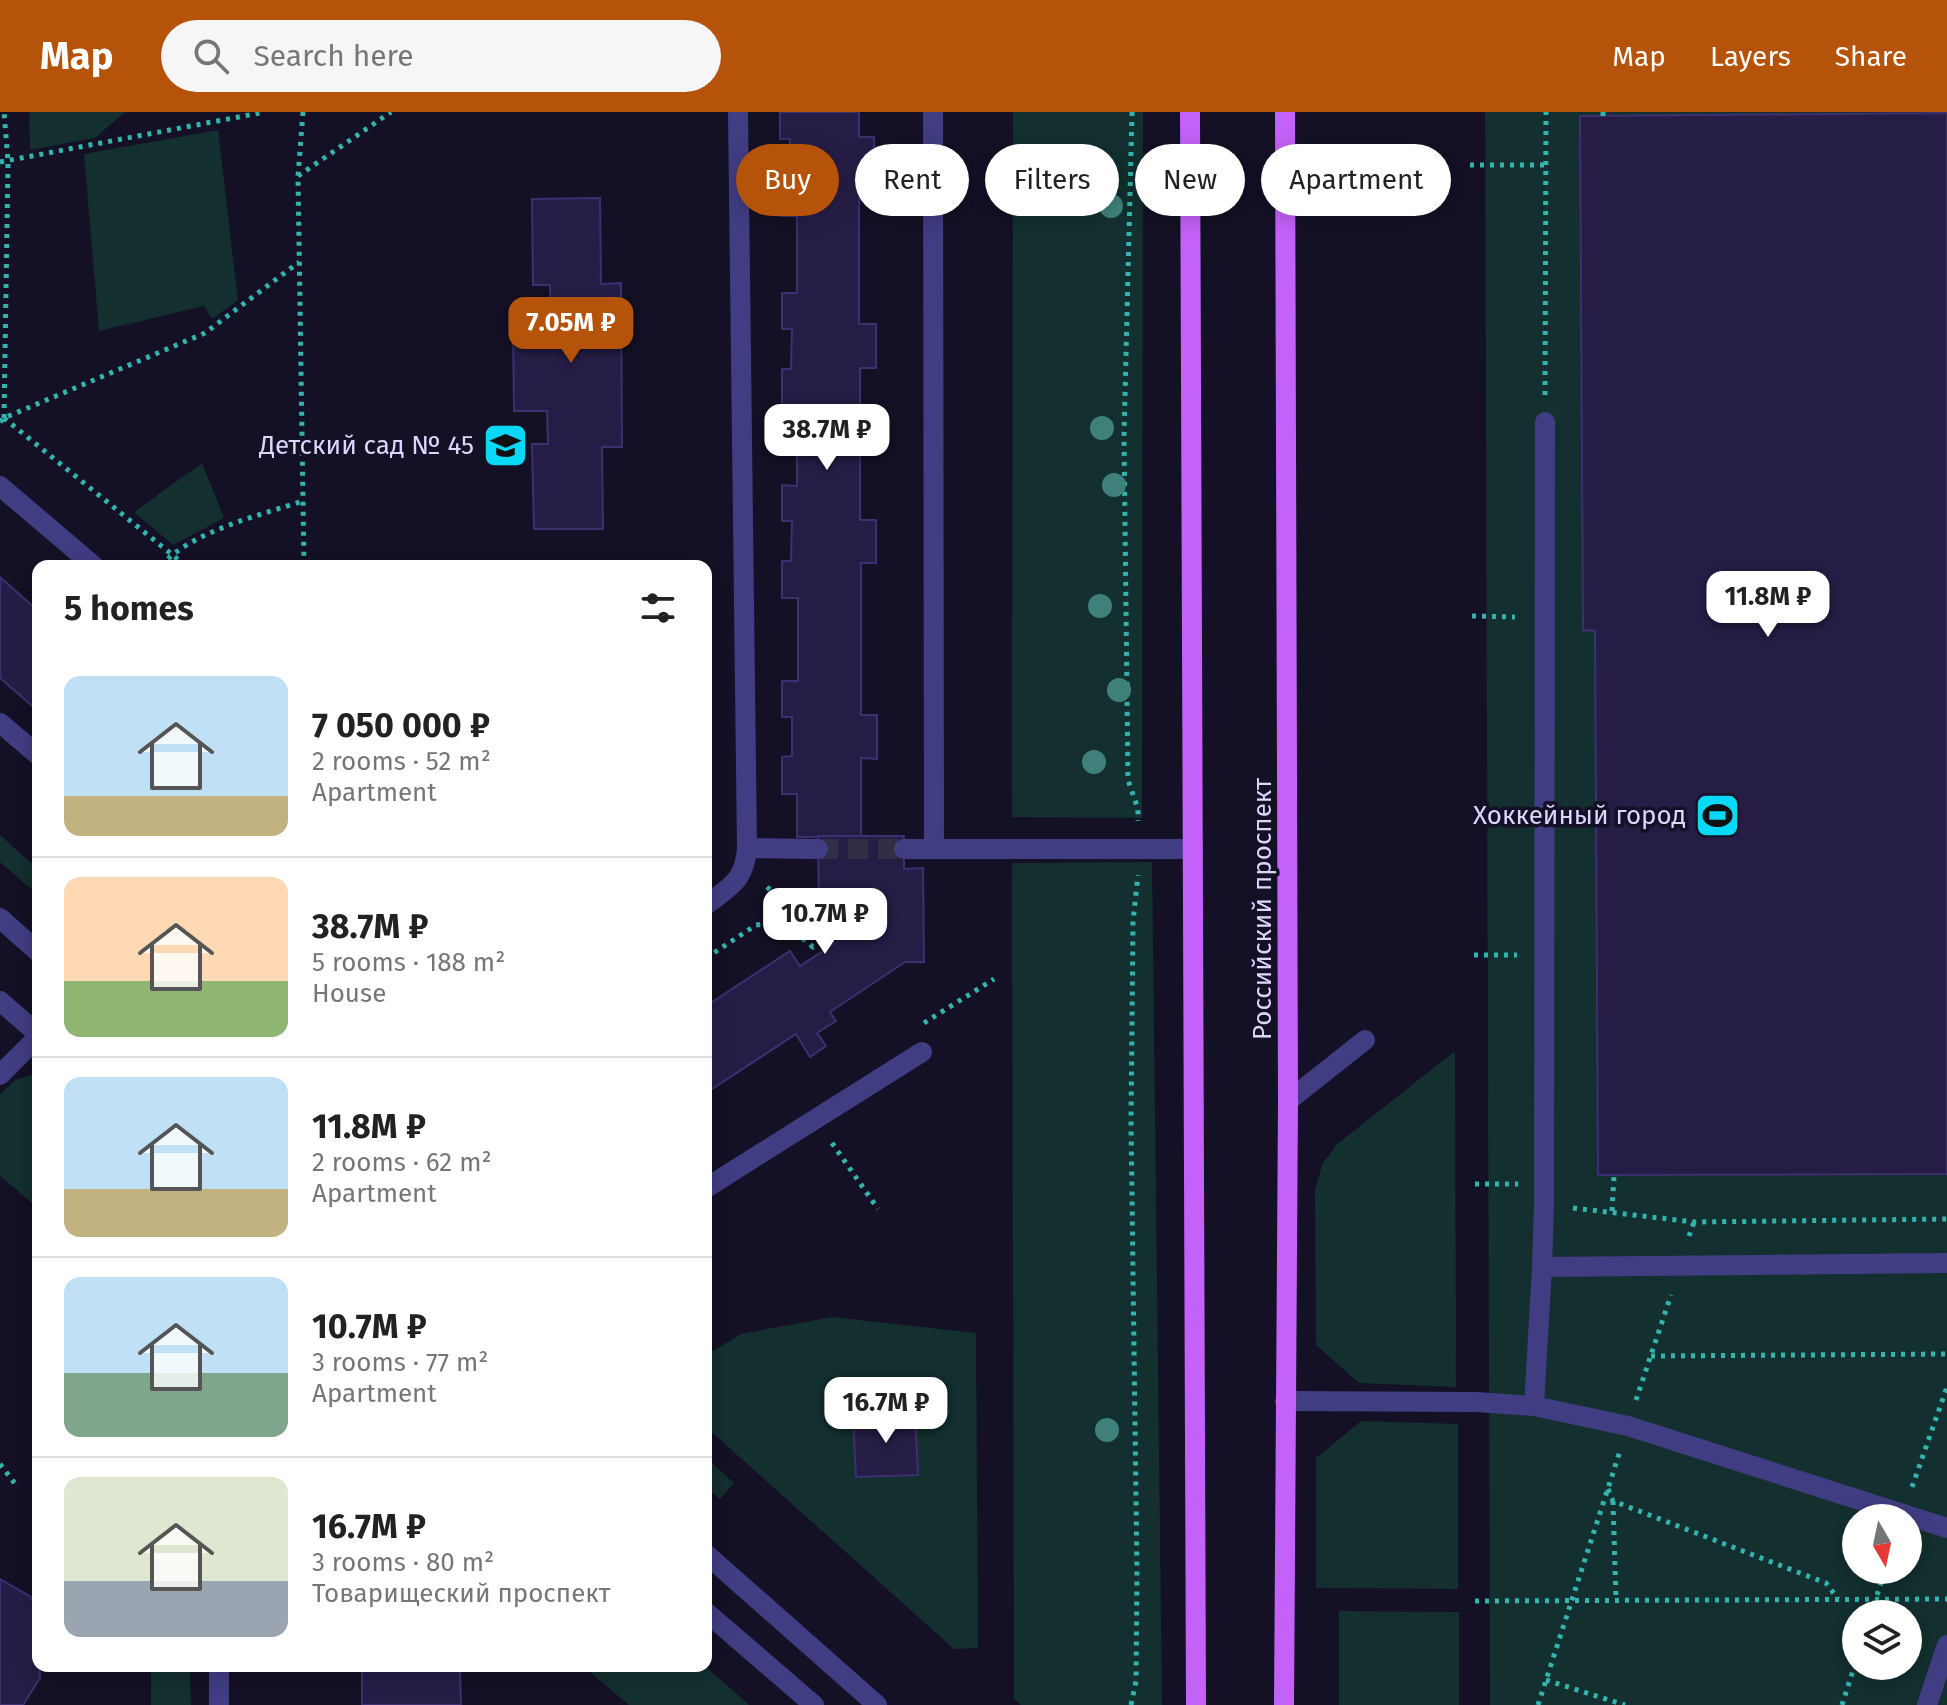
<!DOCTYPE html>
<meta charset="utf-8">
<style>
:root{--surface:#fff;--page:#f6f6f6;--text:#222;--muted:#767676;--line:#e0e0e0;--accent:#b45309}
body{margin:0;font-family:"Fira Sans",sans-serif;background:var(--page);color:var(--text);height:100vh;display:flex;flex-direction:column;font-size:30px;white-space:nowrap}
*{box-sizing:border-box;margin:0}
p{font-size:26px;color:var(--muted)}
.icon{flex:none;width:44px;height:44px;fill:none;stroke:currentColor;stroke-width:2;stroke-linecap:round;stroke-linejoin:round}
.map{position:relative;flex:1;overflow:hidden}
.details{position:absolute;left:32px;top:448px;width:680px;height:1112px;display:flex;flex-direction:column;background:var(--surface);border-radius:16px;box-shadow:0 4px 20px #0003}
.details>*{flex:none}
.guide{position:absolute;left:736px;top:32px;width:760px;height:72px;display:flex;gap:16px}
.needle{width:52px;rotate:171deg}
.buttons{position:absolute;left:1842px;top:1392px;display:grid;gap:16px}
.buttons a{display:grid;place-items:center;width:80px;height:80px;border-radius:50%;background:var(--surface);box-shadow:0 4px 20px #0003;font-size:40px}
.price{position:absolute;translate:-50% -68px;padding:0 18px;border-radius:16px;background:#fff;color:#222;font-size:26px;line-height:52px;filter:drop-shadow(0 2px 4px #0008)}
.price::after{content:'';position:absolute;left:50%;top:48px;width:24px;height:18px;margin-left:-12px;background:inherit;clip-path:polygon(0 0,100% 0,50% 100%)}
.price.selected{background:var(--accent);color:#fff}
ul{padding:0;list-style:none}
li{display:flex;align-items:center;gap:24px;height:200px;padding:0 32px}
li+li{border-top:2px solid var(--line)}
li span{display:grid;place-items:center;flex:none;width:224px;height:160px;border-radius:16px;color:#555}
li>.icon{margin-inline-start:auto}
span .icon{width:96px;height:96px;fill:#fffc;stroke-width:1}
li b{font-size:34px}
h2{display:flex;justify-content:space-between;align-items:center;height:96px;padding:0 32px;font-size:34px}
.tag{padding:0 28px;border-radius:36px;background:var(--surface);box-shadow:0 4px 20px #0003;font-size:28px;line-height:72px}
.tag.selected{background:var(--accent);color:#fff}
header{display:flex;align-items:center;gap:48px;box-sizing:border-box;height:112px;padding:0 40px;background:var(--accent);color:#fff}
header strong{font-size:38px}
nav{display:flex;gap:44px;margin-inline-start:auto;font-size:28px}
.search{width:560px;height:72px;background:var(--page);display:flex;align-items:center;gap:20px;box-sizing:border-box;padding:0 28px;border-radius:44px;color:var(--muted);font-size:30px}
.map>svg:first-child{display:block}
.green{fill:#132f2f;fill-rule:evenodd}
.building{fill:#261d46;stroke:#3e2f71;stroke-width:2}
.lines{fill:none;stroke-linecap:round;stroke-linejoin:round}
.minor-tunnel{stroke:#322e46;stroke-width:20;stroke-dasharray:20 10;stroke-linecap:butt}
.path{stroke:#34b4af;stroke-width:5;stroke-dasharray:4 6;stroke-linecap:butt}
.minor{stroke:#413d83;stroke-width:20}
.major{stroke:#c461f9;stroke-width:20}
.tree{fill:#40807a}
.labels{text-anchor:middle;stroke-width:7;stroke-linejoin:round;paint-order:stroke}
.poi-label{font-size:26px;fill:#dbd6fe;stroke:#141025;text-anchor:end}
.street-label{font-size:26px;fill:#dbd6fe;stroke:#141025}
</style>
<header>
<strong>Map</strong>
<div class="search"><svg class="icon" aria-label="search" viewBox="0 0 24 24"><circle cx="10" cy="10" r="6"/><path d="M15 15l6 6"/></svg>Search here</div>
<nav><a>Map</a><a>Layers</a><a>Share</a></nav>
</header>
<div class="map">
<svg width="1947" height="1593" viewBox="0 0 1947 1593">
<rect width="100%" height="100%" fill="#141025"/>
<g class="green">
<polygon points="29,0 125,0 95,26 30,38"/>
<polygon points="1013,0 1143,0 1142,706 1012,705"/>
<path d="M1485 0H1947V1593H1490ZM1856 1406H1908V1458H1856ZM1856 1502H1908V1554H1856Z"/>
<polygon points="218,18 238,188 212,207 204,194 99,219 84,42"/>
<polygon points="202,351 224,406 173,433 134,400"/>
<polygon points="0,723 38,757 38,783 0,750"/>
<polygon points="1152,750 1162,1593 1021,1593 1014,1587 1012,751"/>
<polygon points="1455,939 1456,1275 1359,1271 1316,1233 1315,1078 1322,1053 1336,1033"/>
<polygon points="36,962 38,963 38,1096 0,1064 0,983 15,968"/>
<polygon points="832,1205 976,1221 978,1536 954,1537 706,1315 706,1243 741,1222"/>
<polygon points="1361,1309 1458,1312 1458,1477 1316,1476 1316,1346"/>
<polygon points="706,1346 734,1371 720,1387 706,1375"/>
<polygon points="1339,1499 1459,1500 1459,1593 1339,1593"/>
<polygon points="151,1554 190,1554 191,1593 151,1593"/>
<polygon points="583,1554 705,1554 749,1593 629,1593"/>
</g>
<g class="building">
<polygon points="780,0 859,0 859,25 874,25 875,69 859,69 859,212 876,212 876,256 860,256 860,408 876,408 876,451 861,451 861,603 877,603 877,647 861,646 861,725 797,725 797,682 782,682 782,645 792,644 792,605 782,605 782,569 798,569 798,486 782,486 782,449 791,449 792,409 782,409 782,373 797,374 797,294 782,294 782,257 791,257 792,217 782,217 782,181 797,181 797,104 780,104 780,67 790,67 790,27 780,27"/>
<polygon points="1947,1 1947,1062 1598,1063 1595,519 1583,518 1580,4"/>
<polygon points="600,86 601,172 621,171 622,335 602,335 603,417 534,417 532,332 548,332 547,299 514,299 513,212 551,211 550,173 533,173 532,87"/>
<polygon points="0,465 38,499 38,599 0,566"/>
<polygon points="818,724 904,724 904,757 923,756 924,850 905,850 830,900 836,909 817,921 826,934 810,945 796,922 706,981 706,894 790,839 800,854 838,829 837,799 819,799"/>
<polygon points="915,1301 918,1363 856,1365 853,1304"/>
<polygon points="0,1467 31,1485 38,1504 40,1566 23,1593 0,1593"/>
<polygon points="362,1554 460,1554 461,1593 362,1593"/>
</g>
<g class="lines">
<polyline class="minor-tunnel" points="818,737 904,737"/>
<g class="path">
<polyline points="303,0 298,64 304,454"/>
<polyline points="1132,0 1124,324 1128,668 1138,697 1138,709"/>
<polyline points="1603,4 1603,0"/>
<polyline points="0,50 265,0"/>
<polyline points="1470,53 1545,53"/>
<polyline points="298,64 391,0"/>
<polyline points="1545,283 1546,0"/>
<polyline points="4,306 8,49 4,0"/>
<polyline points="4,306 186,454"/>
<polyline points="0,310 4,306 205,221 299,150"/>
<path d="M161 454C190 420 260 403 303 389"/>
<polyline points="1472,504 1515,505"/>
<polyline points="767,775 831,834"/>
<polyline points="1474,843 1517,843"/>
<path d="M706 846 756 813C782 809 793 818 813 835L825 828"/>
<polyline points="924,911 994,867"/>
<polyline points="832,1031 878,1097"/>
<polyline points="1475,1072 1518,1072"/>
<polyline points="1573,1096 1694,1110 1947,1107"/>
<polyline points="1612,1099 1614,1063"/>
<polyline points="1689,1124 1694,1110"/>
<polyline points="1651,1244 1947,1242"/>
<polyline points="1636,1288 1671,1183"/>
<polyline points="0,1352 16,1373"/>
<polyline points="1912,1375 1947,1275"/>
<polyline points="1608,1377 1613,1389 1826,1471 1838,1487"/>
<polyline points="1613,1389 1616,1488"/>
<polyline points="1475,1489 1947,1487"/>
<polyline points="1871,1502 1885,1458"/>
<polyline points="1546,1568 1625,1593"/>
<polyline points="1131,1593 1136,1569 1137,1463 1131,1010 1133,809 1138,763"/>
<polyline points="1538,1593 1620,1339"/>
<polyline points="1842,1593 1856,1549"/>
</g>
<g class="minor">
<polyline points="933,0 934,736"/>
<polyline points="1545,310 1544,1094 1542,1155 1947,1151"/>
<polyline points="0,374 94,454"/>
<polyline points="0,611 38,643"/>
<polyline points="747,736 818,737"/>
<polyline points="904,737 1193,737"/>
<path d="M706 793C731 774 745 768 747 736L738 0"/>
<polyline points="0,806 38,840"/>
<polyline points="0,889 38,922"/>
<polyline points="0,963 38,925"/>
<polyline points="1288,989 1365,928"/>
<polyline points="706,1076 922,940"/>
<polyline points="1285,1289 1476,1290 1534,1294 1628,1314 1947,1416"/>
<polyline points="1534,1294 1542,1155"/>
<polyline points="706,1442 877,1593"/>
<polyline points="706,1500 814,1593"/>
<polyline points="219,1554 219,1593"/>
<polyline points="1927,1593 1947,1533"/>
</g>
<g class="major">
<polyline points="1190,0 1196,1593"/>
<polyline points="1284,1593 1288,989 1285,0"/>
</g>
</g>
<g class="tree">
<circle cx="1111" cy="94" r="12"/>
<circle cx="1102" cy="316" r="12"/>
<circle cx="1114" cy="373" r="12"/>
<circle cx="1100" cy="494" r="12"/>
<circle cx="1119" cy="578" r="12"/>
<circle cx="1094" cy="650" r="12"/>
<circle cx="1107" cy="1318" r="12"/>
</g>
<defs>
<symbol id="school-square" viewBox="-11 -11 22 22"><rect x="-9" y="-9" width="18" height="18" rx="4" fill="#09d9f6" stroke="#141025"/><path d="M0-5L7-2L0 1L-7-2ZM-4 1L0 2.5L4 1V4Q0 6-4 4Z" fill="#111"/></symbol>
<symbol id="stadium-square" viewBox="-11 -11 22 22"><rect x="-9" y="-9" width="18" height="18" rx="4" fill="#09d9f6" stroke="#141025"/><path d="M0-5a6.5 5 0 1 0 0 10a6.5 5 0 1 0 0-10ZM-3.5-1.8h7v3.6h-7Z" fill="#111"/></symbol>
</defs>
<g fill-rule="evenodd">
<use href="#school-square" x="480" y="308" width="51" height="51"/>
<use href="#stadium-square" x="1692" y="678" width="51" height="51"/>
</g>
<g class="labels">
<g class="poi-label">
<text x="474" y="342">Детский сад № 45</text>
<text x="1686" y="712">Хоккейный город</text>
</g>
<g class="street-label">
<text transform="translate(1262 797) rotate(-90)" y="9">Российский проспект</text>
</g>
</g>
</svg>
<div class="buttons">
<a><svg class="needle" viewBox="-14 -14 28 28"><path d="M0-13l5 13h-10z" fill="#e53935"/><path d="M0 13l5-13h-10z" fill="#767676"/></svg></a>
<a><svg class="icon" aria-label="layers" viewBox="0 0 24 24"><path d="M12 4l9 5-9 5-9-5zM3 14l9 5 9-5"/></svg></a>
</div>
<b class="price selected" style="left:571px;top:253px">7.05M ₽</b>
<b class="price" style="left:827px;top:360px">38.7M ₽</b>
<b class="price" style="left:1768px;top:527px">11.8M ₽</b>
<b class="price" style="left:825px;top:844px">10.7M ₽</b>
<b class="price" style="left:886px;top:1333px">16.7M ₽</b>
<div class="guide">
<a class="tag selected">Buy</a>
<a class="tag">Rent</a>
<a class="tag">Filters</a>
<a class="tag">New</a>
<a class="tag">Apartment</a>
</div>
<section class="details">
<h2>5 homes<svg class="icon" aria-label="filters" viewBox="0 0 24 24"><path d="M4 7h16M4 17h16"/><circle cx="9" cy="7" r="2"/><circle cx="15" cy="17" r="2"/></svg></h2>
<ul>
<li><span style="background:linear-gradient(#bfe0f5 75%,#c2b280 0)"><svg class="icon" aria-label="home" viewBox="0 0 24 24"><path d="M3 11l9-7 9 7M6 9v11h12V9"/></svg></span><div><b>7 050 000 ₽</b><p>2 rooms · 52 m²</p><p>Apartment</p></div></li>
<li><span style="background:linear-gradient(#ffd9b3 65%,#8fb573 0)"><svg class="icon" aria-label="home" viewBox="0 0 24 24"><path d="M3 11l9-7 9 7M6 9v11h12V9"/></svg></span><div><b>38.7M ₽</b><p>5 rooms · 188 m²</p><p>House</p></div></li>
<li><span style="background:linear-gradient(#bfe0f5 70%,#c2b280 0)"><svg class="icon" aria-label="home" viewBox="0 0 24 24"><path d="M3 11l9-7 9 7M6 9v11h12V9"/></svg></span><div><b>11.8M ₽</b><p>2 rooms · 62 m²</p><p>Apartment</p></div></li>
<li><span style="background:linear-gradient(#bfe0f5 60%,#7fa58c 0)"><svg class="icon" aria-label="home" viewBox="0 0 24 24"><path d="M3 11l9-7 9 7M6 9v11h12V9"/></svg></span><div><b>10.7M ₽</b><p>3 rooms · 77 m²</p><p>Apartment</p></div></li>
<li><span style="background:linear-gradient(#dfe7d0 65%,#9aa5b1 0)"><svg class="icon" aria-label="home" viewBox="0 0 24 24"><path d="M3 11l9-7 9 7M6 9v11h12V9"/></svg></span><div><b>16.7M ₽</b><p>3 rooms · 80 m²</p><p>Товарищеский проспект</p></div></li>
</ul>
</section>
</div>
